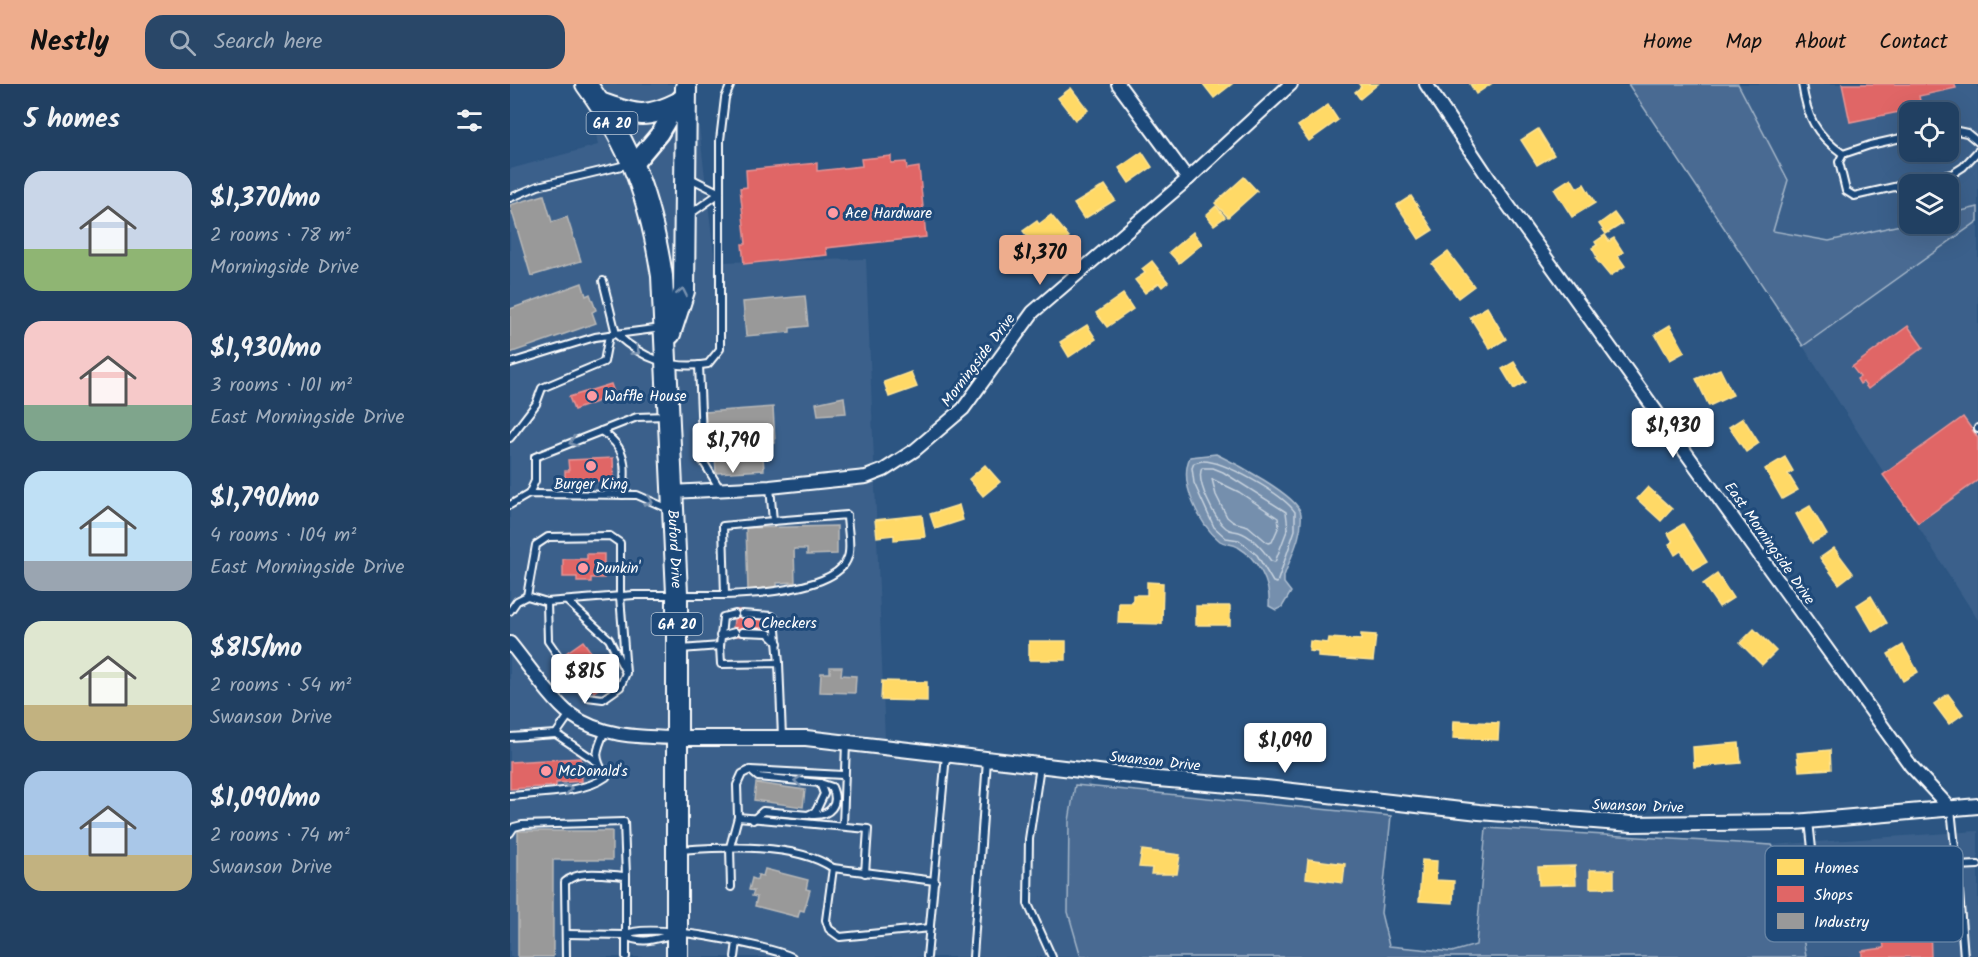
<!DOCTYPE html>
<meta charset="utf-8">
<style>
:root{--surface:#214062;--page:#294768;--text:#f1f3f6;--muted:#a2afbe;--line:#3e5977;--accent:#eead8d}
body{margin:0;font-family:Kalam,sans-serif;background:var(--page);color:var(--text);height:100vh;display:flex;flex-direction:column;font-size:22px;white-space:nowrap}
*{box-sizing:border-box;margin:0}
p{font-size:20px;color:var(--muted)}
.icon{flex:none;width:33px;height:33px;fill:none;stroke:currentColor;stroke-width:2;stroke-linecap:round;stroke-linejoin:round}
.map{position:relative;flex:1;overflow:hidden}
.side{display:flex;flex-direction:column;background:var(--surface);width:510px}
.side>*{flex:none}
.buttons{position:absolute;left:1389px;top:18px;display:grid;gap:12px}
.buttons a{display:grid;place-items:center;width:60px;height:60px;border-radius:12px;background:var(--surface);box-shadow:0 6px 24px #0002,0 0 0 2px var(--line);font-size:30px}
.price{position:absolute;translate:-50% -51px;padding:0 14px;border-radius:6px;background:#fff;color:#222;font-size:20px;line-height:39px;filter:drop-shadow(0 2px 3px #0008)}
.price::after{content:'';position:absolute;left:50%;top:36px;width:18px;height:14px;margin-left:-9px;background:inherit;clip-path:polygon(0 0,100% 0,50% 100%)}
.price.on{background:var(--accent);color:#111}
ul{padding:0;list-style:none}
li{display:flex;align-items:center;gap:18px;height:150px;padding:0 24px}
li span{display:grid;place-items:center;flex:none;width:168px;height:120px;border-radius:18px;color:#555}
li>.icon{margin-inline-start:auto}
span .icon{width:72px;height:72px;fill:#fffc;stroke-width:1}
li b{font-size:26px}
h2{display:flex;justify-content:space-between;align-items:center;height:72px;padding:0 24px;font-size:26px}
header{display:flex;align-items:center;gap:36px;box-sizing:border-box;height:84px;padding:0 30px;background:var(--accent);color:#111}
header strong{font-size:28px}
nav{display:flex;gap:33px;margin-inline-start:auto;font-size:21px}
.search{width:420px;height:54px;background:var(--page);display:flex;align-items:center;gap:15px;box-sizing:border-box;padding:0 21px;border-radius:18px;color:var(--muted);font-size:22px}
main{display:flex;flex:1;min-height:0}
.map>svg:first-child{display:block}
.built{fill:#3b618b;fill-rule:evenodd}
.green{fill:#486b92;stroke:#a4b5c8;stroke-width:1.5}
.water{fill:#748fad;stroke:#acbcce;stroke-width:1.5}
.homes{fill:#ffd966;stroke:#ffe494;stroke-width:1.5}
.shops{fill:#e06666;stroke:#e99494;stroke-width:1.5}
.industry{fill:#999;stroke:#b8b8b8;stroke-width:1.5}
.lines{fill:none;stroke-linecap:round;stroke-linejoin:round}
.shore{stroke:#c7d2de;stroke-width:1.5}
.service-casing{stroke:#fff;stroke-width:10}
.minor-casing{stroke:#fff;stroke-width:16}
.tertiary-casing{stroke:#fff;stroke-width:18}
.secondary-casing{stroke:#fff;stroke-width:21}
.trunk-casing{stroke:#fff;stroke-width:24}
.service{stroke:#1f4a7a;stroke-width:6}
.minor{stroke:#1f4a7a;stroke-width:12}
.tertiary{stroke:#1f4a7a;stroke-width:14}
.secondary{stroke:#1f4a7a;stroke-width:16}
.trunk{stroke:#1f4a7a;stroke-width:20}
.oneway{stroke:#7992af}
.poi-dot{fill:#ff9aa2;stroke:#1f4a7a;stroke-width:2}
.labels{text-anchor:middle;stroke-width:6;stroke-linejoin:round;paint-order:stroke}
.shield{fill:#1f4a7a;stroke:#bcc9d7;stroke-width:1.5}
.shield-label{font-size:14px;font-weight:bold;fill:#fff}
.poi-label{font-size:15px;fill:#fff;stroke:#1f4a7a;text-anchor:start}
.street-label{font-size:15px;fill:#fff;stroke:#1f4a7a}
.key{fill:#1f4a7a;stroke:#6280a2;stroke-width:1.5}
.key-label{font-size:16px;fill:#fff}
</style>
<header>
<strong>Nestly</strong>
<div class="search"><svg class="icon" aria-label="search" viewBox="0 0 24 24"><circle cx="10" cy="10" r="6"/><path d="M15 15l6 6"/></svg>Search here</div>
<nav><a>Home</a><a>Map</a><a>About</a><a>Contact</a></nav>
</header>
<main>
<section class="side">
<h2>5 homes<svg class="icon" aria-label="filters" viewBox="0 0 24 24"><path d="M4 7h16M4 17h16"/><circle cx="9" cy="7" r="2"/><circle cx="15" cy="17" r="2"/></svg></h2>
<ul>
<li><span style="background:linear-gradient(#c9d6e8 65%,#8fb573 0)"><svg class="icon" aria-label="home" viewBox="0 0 24 24"><path d="M3 11l9-7 9 7M6 9v11h12V9"/></svg></span><div><b>$1,370/mo</b><p>2 rooms · 78 m²</p><p>Morningside Drive</p></div></li>
<li><span style="background:linear-gradient(#f6c9c9 70%,#7fa58c 0)"><svg class="icon" aria-label="home" viewBox="0 0 24 24"><path d="M3 11l9-7 9 7M6 9v11h12V9"/></svg></span><div><b>$1,930/mo</b><p>3 rooms · 101 m²</p><p>East Morningside Drive</p></div></li>
<li><span style="background:linear-gradient(#bfe0f5 75%,#9aa5b1 0)"><svg class="icon" aria-label="home" viewBox="0 0 24 24"><path d="M3 11l9-7 9 7M6 9v11h12V9"/></svg></span><div><b>$1,790/mo</b><p>4 rooms · 104 m²</p><p>East Morningside Drive</p></div></li>
<li><span style="background:linear-gradient(#dfe7d0 70%,#c2b280 0)"><svg class="icon" aria-label="home" viewBox="0 0 24 24"><path d="M3 11l9-7 9 7M6 9v11h12V9"/></svg></span><div><b>$815/mo</b><p>2 rooms · 54 m²</p><p>Swanson Drive</p></div></li>
<li><span style="background:linear-gradient(#a9c7e8 70%,#c2b280 0)"><svg class="icon" aria-label="home" viewBox="0 0 24 24"><path d="M3 11l9-7 9 7M6 9v11h12V9"/></svg></span><div><b>$1,090/mo</b><p>2 rooms · 74 m²</p><p>Swanson Drive</p></div></li>
</ul>
</section>
<div class="map">
<svg width="1468" height="873" viewBox="0 0 1468 873">
<rect width="100%" height="100%" fill="#2c5582"/>
<filter id="ink" filterUnits="userSpaceOnUse"><feTurbulence type="fractalNoise" baseFrequency=".0167" numOctaves="2"/><feDisplacementMap in="SourceGraphic" scale="12" xChannelSelector="R" yChannelSelector="G"/><feConvolveMatrix kernelMatrix="1 2 1 2 8 2 1 2 1" color-interpolation-filters="sRGB"/></filter>
<g filter="url(#ink)">
<g class="built">
<polygon points="77,0 184,0 205,178 356,175 375,657 580,684 576,855 723,873 0,873 0,85 88,61"/>
<path d="M1228 0H1468V123L1439 130 1438 100H1400L1399 139 1319 157 1262 147 1278 96ZM1400 28H1438V68H1400Z"/>
<polygon points="1468,137 1468,536 1293,262"/>
<polygon points="1468,747 1468,873 1296,873 1286,805 1262,761"/>
</g>
<g class="green">
<polygon points="1118,0 1228,0 1278,96 1263,147 1319,157 1399,139 1438,140 1439,130 1468,123 1468,137 1293,262"/>
<polygon points="565,701 881,732 871,829 879,862 942,868 966,861 976,744 1262,761 1286,805 1296,873 571,873 558,828 559,737"/>
</g>
<path class="water" d="M706 370C723 378 789 412 791 430 793 451 781 472 774 492V499L781 508 772 523 766 526 759 522C761 499 748 475 728 463 722 459 716 461 710 457 690 441 668 399 680 373Z"/>
<g class="homes">
<polygon points="693,0 722,0 704,14"/>
<polygon points="849,0 868,0 850,15 845,8 851,3"/>
<polygon points="960,0 981,0 966,10"/>
<polygon points="561,4 578,26 565,36 548,14"/>
<polygon points="818,21 828,36 799,57 788,42"/>
<polygon points="1028,45 1044,71 1027,81 1011,56"/>
<polygon points="632,68 642,83 619,99 609,84"/>
<polygon points="734,93 747,107 718,133 705,119"/>
<polygon points="1061,94 1067,104 1074,100 1085,119 1062,133 1044,105"/>
<polygon points="595,101 605,116 574,135 564,120"/>
<polygon points="901,112 923,146 909,155 887,121"/>
<polygon points="706,122 715,133 704,141 696,131"/>
<polygon points="1104,129 1112,140 1096,150 1089,140"/>
<polygon points="541,131 559,153 533,173 513,147 527,137 529,140"/>
<polygon points="683,148 692,160 669,179 659,168"/>
<polygon points="1095,151 1099,157 1104,154 1113,168 1108,172 1115,182 1100,192 1085,174 1087,173 1082,164 1087,161 1085,158"/>
<polygon points="938,168 964,202 948,214 922,180"/>
<polygon points="642,177 658,198 652,203 649,199 635,209 625,196 635,189 632,185"/>
<polygon points="613,210 623,225 597,243 586,229"/>
<polygon points="977,223 996,255 980,265 960,233"/>
<polygon points="577,241 586,255 559,273 550,258"/>
<polygon points="1160,241 1175,268 1160,276 1145,250"/>
<polygon points="1004,278 1016,298 1004,305 992,285"/>
<polygon points="1210,285 1223,311 1199,322 1186,295"/>
<polygon points="401,288 407,303 379,313 374,298"/>
<polygon points="1233,334 1249,359 1236,368 1219,343"/>
<polygon points="1275,373 1283,387 1278,390 1288,406 1272,415 1255,385"/>
<polygon points="475,381 490,398 473,412 459,395"/>
<polygon points="1138,403 1162,425 1151,437 1127,415"/>
<polygon points="449,421 453,436 425,445 420,430"/>
<polygon points="1300,422 1317,451 1302,459 1286,430"/>
<polygon points="412,431 415,453 384,456 384,451 367,453 365,436"/>
<polygon points="1173,440 1197,478 1183,486 1171,467 1165,471 1159,460 1163,458 1158,449"/>
<polygon points="1324,464 1343,489 1329,500 1310,474"/>
<polygon points="1207,490 1223,514 1209,523 1193,500"/>
<polygon points="637,498 653,499 652,540 608,539 609,519 623,519 623,511 637,511"/>
<polygon points="1361,512 1377,539 1363,548 1347,521"/>
<rect x="686" y="522" width="34" height="19"/>
<polygon points="1244,545 1266,567 1252,581 1230,559"/>
<polygon points="851,550 866,551 863,577 808,573 808,568 799,567 800,557 818,559 819,554 851,556"/>
<rect x="519" y="557" width="37" height="19"/>
<polygon points="1393,561 1408,588 1393,597 1378,570"/>
<polygon points="372,597 417,598 417,617 371,616"/>
<polygon points="1438,610 1453,630 1439,640 1424,620"/>
<polygon points="944,637 989,639 988,656 943,654"/>
<polygon points="1229,659 1231,679 1184,683 1183,663"/>
<polygon points="1320,666 1321,685 1289,687 1287,669"/>
<polygon points="632,766 670,771 667,790 641,790 642,784 629,783"/>
<polygon points="798,775 835,780 833,799 796,794"/>
<polygon points="912,776 927,777 926,796 944,797 943,819 909,817"/>
<polygon points="1065,782 1066,800 1029,801 1028,783"/>
<rect x="1080" y="786" width="24" height="18"/>
</g>
<g class="shops">
<polygon points="1332,0 1445,0 1446,4 1409,12 1410,17 1398,20 1399,26 1340,38"/>
<polygon points="381,72 381,79 396,78 397,85 409,83 416,153 316,164 317,171 234,180 232,160 236,160 230,104 237,103 236,86 307,79 307,87 352,82 351,75"/>
<polygon points="1398,242 1413,263 1358,305 1353,298 1350,300 1347,295 1350,293 1342,283"/>
<polygon points="101,300 105,311 64,326 59,313"/>
<polygon points="1453,333 1468,354 1468,396 1408,439 1373,391"/>
<polygon points="103,374 104,396 55,399 55,387 59,387 58,376"/>
<polygon points="77,470 94,470 94,494 81,494 81,498 67,498 67,493 53,493 53,475 77,475"/>
<polygon points="225,526 232,526 232,535 255,534 255,544 232,544 232,552 226,552 225,544 223,544"/>
<polygon points="73,557 101,596 84,608 56,569"/>
<polygon points="71,674 72,697 46,699 46,702 0,705 0,678"/>
<polygon points="1366,783 1367,792 1385,790 1388,820 1394,820 1396,842 1420,839 1421,873 1352,873 1352,867 1374,864 1372,848 1368,849 1368,846 1352,847 1350,821 1331,823 1327,787"/>
</g>
<g class="industry">
<polygon points="34,111 42,138 57,133 71,177 21,192 0,121"/>
<polygon points="72,199 76,212 80,210 86,226 82,228 86,239 0,269 0,225"/>
<polygon points="295,212 298,242 280,244 280,248 236,252 233,218"/>
<polygon points="334,313 336,329 308,331 306,319"/>
<polygon points="263,323 265,359 252,360 254,386 206,389 204,350 197,351 195,328"/>
<polygon points="327,442 327,470 297,471 297,465 284,465 285,498 267,499 267,505 238,506 236,444"/>
<polygon points="320,583 332,583 331,591 346,592 345,609 310,608 311,589 320,589"/>
<polygon points="246,699 295,706 293,723 244,716"/>
<polygon points="8,747 102,747 102,776 43,776 43,873 8,873"/>
<polygon points="255,785 298,796 296,805 300,806 294,827 290,826 288,833 245,822 247,813 242,812 244,807 239,806 242,794 247,796 248,791 253,792"/>
</g>
<g class="lines">
<g class="shore">
<path d="M692 377C713 376 773 410 785 428V446L767 499 763 498 747 471 729 456 716 454 704 443 684 399 682 384 684 379Z"/>
<path d="M692 384H703L713 388 776 428 778 444 765 478 761 477C754 467 742 452 729 448 724 446 721 448 716 444 705 435 685 397 692 384Z"/>
<polygon points="702,395 729,408 768,434 769,442 762,458 758,459 738,442 723,438 717,433 706,411"/>
</g>
<defs>
<g id="service">
<path d="M1292 0C1297 33 1305 50 1333 70"/>
<polyline points="1438,45 1457,49 1468,58"/>
<polyline points="1400,52 1360,61 1333,70 1329,78 1336,107 1344,112 1442,90 1453,83 1468,67"/>
<polyline points="180,94 210,109 180,130"/>
<polyline points="0,114 28,102 120,80"/>
<path d="M152 244 106 250C133 275 162 286 198 280L210 265V56L215 14 221 0"/>
<polyline points="0,279 85,253 106,250 93,197"/>
<polyline points="189,281 193,377 210,405"/>
<polyline points="1468,344 1468,345"/>
<path d="M91 347C118 364 116 382 113 411"/>
<polyline points="0,354 26,320 32,304 94,278 99,251"/>
<polyline points="19,410 25,397 25,373 127,333 156,332"/>
<polyline points="0,421 19,410 127,411 159,425"/>
<path d="M215 511C244 510 328 506 338 473 342 462 337 443 337 431L263 437"/>
<polyline points="17,512 26,461 38,453 100,452 110,459 110,512 116,589 110,603 93,615 77,613 38,557 37,518"/>
<polyline points="57,517 99,555 115,587"/>
<polyline points="0,527 7,517 17,512 37,518 124,511 215,511 213,442 263,437 260,403"/>
<polyline points="232,530 262,532 265,535 269,579"/>
<polyline points="232,548 258,549 268,559"/>
<polyline points="210,552 225,548"/>
<polyline points="210,562 213,533 225,530"/>
<polyline points="171,565 210,562 211,580 269,579 272,653"/>
<polyline points="46,650 86,677"/>
<polyline points="0,653 46,650 60,630"/>
<polyline points="530,682 519,755 518,820 542,873"/>
<polyline points="240,686 248,693 310,699 314,710 306,727 298,731 253,727 243,736"/>
<path d="M0 712C27 709 74 709 96 693 84 673 85 669 95 647"/>
<path d="M302 731C320 732 330 721 322 703L310 699"/>
<polyline points="228,733 358,745 355,789"/>
<polyline points="1299,737 1310,838"/>
<polyline points="333,742 336,659"/>
<polyline points="0,749 4,743 12,741 114,738 116,792"/>
<path d="M169 766C214 763 285 758 323 784L316 836 319 845 330 853 420 844"/>
<polyline points="323,784 425,797"/>
<polyline points="221,803 220,763 228,733 227,701 232,690 240,686 333,691"/>
<polyline points="1417,828 1413,785 1447,782 1441,725"/>
<path d="M56 850 115 851C136 837 256 861 282 873"/>
<path d="M115 851C129 861 147 855 163 850"/>
<path d="M56 873 55 798C70 785 96 791 116 792V873"/>
<polyline points="225,873 227,858"/>
<polyline points="417,873 436,671"/>
<polyline points="463,873 477,676"/>
<polyline points="1454,873 1447,782 1468,781"/>
</g>
<g id="minor">
<polyline points="608,0 678,95"/>
<polyline points="916,0 980,96 1401,682 1440,724"/>
<polyline points="161,408 260,403 356,393 374,386 405,366 453,325 523,228 678,95 781,0"/>
<path d="M0 559C15 577 43 618 60 630 91 653 130 653 167 654"/>
</g>
<polyline id="tertiary" points="167,654 296,654 648,695 756,704 969,728 1122,740 1285,738 1468,722"/>
<polyline id="secondary" points="124,80 150,49 170,15"/>
<g id="trunk">
<path id="s1" d="M76 0C122 63 140 115 152 192L167 509V873"/>
<path d="M90 19C125 31 134 36 168 19"/>
<polyline points="160,250 174,207 176,3"/>
</g>
</defs>
<use href="#service" class="service-casing"/>
<use href="#minor" class="minor-casing"/>
<use href="#tertiary" class="tertiary-casing"/>
<use href="#secondary" class="secondary-casing"/>
<use href="#trunk" class="trunk-casing"/>
<use href="#service" class="service"/>
<use href="#minor" class="minor"/>
<use href="#tertiary" class="tertiary"/>
<use href="#secondary" class="secondary"/>
<use href="#trunk" class="trunk"/>
</g>
<defs><path id="oneway-chevron" d="M-2-3.5L2.5 0L-2 3.5" fill="none" stroke-width="1.6" stroke-linecap="round" stroke-linejoin="round" transform="scale(1.5)"/></defs>
<g class="oneway">
<use href="#oneway-chevron" transform="translate(172 208) rotate(-79)"/>
<use href="#oneway-chevron" transform="translate(126 267) rotate(33)"/>
<use href="#oneway-chevron" transform="translate(63 358) rotate(159)"/>
<use href="#oneway-chevron" transform="translate(139 417) rotate(23)"/>
<use href="#oneway-chevron" transform="translate(288 697) rotate(-175)"/>
<use href="#oneway-chevron" transform="translate(58 705) rotate(-10)"/>
</g>
</g>
<g class="poi-dot">
<circle cx="323" cy="129" r="6"/>
<circle cx="82" cy="312" r="6"/>
<circle cx="81" cy="382" r="6"/>
<circle cx="73" cy="484" r="6"/>
<circle cx="239" cy="539" r="6"/>
<circle cx="36" cy="687" r="6"/>
</g>
<g class="labels">
<g class="shield">
<rect x="76.5" y="28" width="51" height="22" rx="4.5"/>
<rect x="141.5" y="529" width="51" height="22" rx="4.5"/>
</g>
<g class="shield-label">
<text x="102" y="44">GA 20</text>
<text x="167" y="545">GA 20</text>
</g>
<g class="poi-label">
<text x="335" y="134">Ace Hardware</text>
<text x="94" y="317">Waffle House</text>
<text x="81" y="405" text-anchor="middle">Burger King</text>
<text x="85" y="489">Dunkin'</text>
<text x="251" y="544">Checkers</text>
<text x="48" y="692">McDonald's</text>
</g>
<g class="street-label">
<text transform="translate(468 276) rotate(-53)" y="5">Morningside Drive</text>
<text transform="translate(1260 459) rotate(55)" y="5">East Morningside Drive</text>
<text dy="5" stroke="none"><textPath href="#s1" startOffset="482">Buford Drive</textPath></text>
<text transform="translate(645 677) rotate(6)" y="5">Swanson Drive</text>
<text transform="translate(1128 722) rotate(2)" y="5">Swanson Drive</text>
</g>
</g>
<rect x="1255" y="762" width="198" height="96" rx="9" class="key"/>
<rect x="1267" y="775" width="27" height="16" fill="#ffd966"/>
<rect x="1267" y="802" width="27" height="16" fill="#e06666"/>
<rect x="1267" y="829" width="27" height="16" fill="#999"/>
<g class="key-label">
<text x="1304" y="789">Homes</text>
<text x="1304" y="816">Shops</text>
<text x="1304" y="843">Industry</text>
</g>
</svg>
<div class="buttons">
<a><svg class="icon" aria-label="locate" viewBox="0 0 24 24"><circle cx="12" cy="12" r="6"/><path d="M12 2v4M12 18v4M2 12h4M18 12h4"/></svg></a>
<a><svg class="icon" aria-label="layers" viewBox="0 0 24 24"><path d="M12 4l9 5-9 5-9-5zM3 14l9 5 9-5"/></svg></a>
</div>
<b class="price on" style="left:530px;top:202px">$1,370</b>
<b class="price" style="left:1163px;top:375px">$1,930</b>
<b class="price" style="left:223px;top:390px">$1,790</b>
<b class="price" style="left:75px;top:621px">$815</b>
<b class="price" style="left:775px;top:690px">$1,090</b>
</div>
</main>
